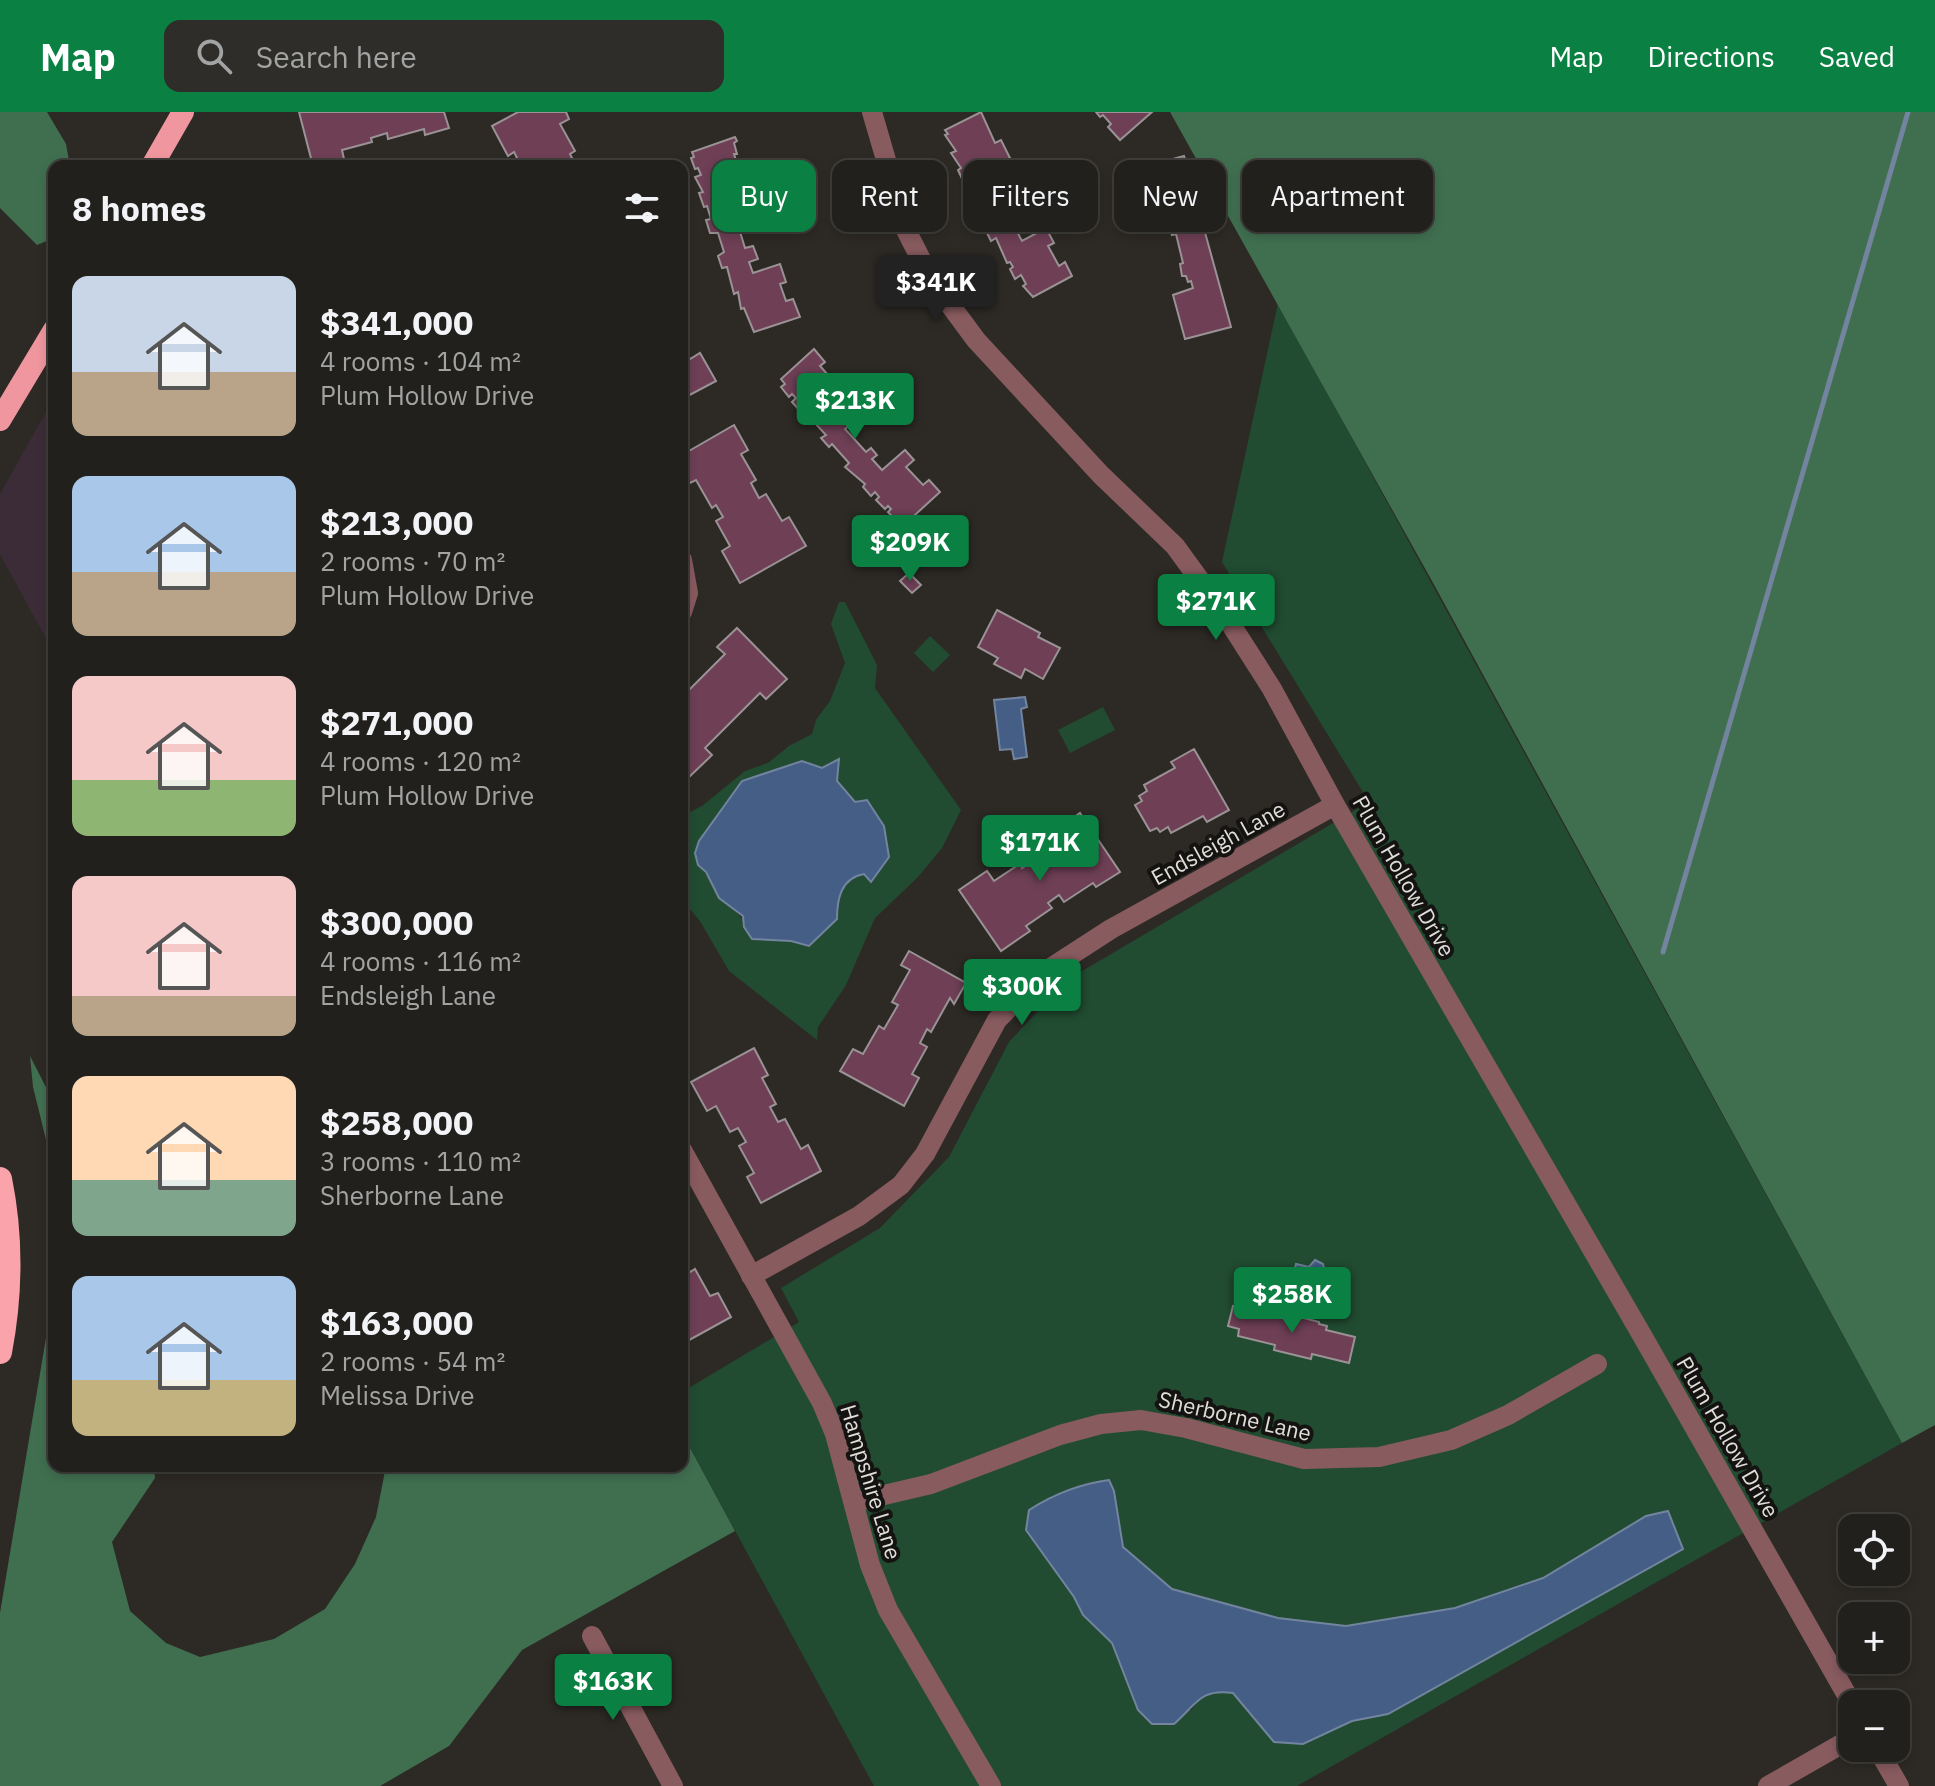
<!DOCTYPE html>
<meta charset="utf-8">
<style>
:root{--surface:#22201c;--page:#2e2d29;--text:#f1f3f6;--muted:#a2a3a3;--line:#3f3e3b;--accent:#0b8043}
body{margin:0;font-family:"IBM Plex Sans",sans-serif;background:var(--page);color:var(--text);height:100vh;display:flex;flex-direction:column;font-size:30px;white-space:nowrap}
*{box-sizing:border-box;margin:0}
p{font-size:26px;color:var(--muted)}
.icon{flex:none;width:44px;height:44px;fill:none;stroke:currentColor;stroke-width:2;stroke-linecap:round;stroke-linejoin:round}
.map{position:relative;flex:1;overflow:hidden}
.drawer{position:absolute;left:48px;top:48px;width:640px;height:1312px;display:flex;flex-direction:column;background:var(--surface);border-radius:16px;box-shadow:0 4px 12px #0003,0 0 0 2px var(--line)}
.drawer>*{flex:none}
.top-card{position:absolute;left:712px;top:48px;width:760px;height:72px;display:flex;gap:16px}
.buttons{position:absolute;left:1838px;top:1402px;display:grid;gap:16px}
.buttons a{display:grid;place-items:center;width:72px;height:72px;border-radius:16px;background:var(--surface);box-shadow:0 4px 12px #0003,0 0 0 2px var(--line);font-size:40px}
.price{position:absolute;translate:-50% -68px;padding:0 18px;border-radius:8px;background:var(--accent);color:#fff;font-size:26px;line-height:52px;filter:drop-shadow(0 2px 4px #0008)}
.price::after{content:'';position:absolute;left:50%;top:48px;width:24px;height:18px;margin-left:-12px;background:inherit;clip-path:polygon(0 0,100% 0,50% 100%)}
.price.current{background:#222;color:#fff}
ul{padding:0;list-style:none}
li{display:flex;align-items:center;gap:24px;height:200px;padding:0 24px}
li span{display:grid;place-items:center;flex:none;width:224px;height:160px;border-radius:16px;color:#555}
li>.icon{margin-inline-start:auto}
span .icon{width:96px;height:96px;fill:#fffc;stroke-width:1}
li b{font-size:34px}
h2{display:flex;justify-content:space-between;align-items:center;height:96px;padding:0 24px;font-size:34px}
.chip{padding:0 28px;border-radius:16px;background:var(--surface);box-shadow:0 4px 12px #0003,0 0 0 2px var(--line);font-size:28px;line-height:72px}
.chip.current{background:var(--accent);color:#fff}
header{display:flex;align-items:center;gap:48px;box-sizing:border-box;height:112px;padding:0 40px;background:var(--accent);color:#fff}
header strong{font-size:38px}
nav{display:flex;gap:44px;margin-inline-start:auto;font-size:28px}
.search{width:560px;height:72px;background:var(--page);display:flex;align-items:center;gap:20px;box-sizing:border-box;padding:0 28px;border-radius:16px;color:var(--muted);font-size:30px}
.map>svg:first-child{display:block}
.commercial{fill:#3c2c38}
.green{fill:#214c31;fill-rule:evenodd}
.forest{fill:#406f50}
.water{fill:#445e86;stroke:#73849f;stroke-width:2}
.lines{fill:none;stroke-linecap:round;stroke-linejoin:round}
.stream{stroke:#73849f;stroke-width:5}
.building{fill:#6e3f55;stroke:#9a9295;stroke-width:2}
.minor{stroke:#885b5f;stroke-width:20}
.trunk{stroke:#f0969e;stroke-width:22}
.motorway{stroke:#fba3ab;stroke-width:24}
.labels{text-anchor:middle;stroke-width:8;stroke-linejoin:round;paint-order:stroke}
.street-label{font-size:22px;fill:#e0deda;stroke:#141311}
</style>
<header>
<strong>Map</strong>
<div class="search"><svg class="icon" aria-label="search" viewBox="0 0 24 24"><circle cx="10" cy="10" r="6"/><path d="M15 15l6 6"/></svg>Search here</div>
<nav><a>Map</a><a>Directions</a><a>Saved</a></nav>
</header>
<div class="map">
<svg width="1935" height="1674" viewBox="0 0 1935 1674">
<rect width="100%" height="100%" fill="#2d2a25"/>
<polygon class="commercial" points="54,286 54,541 0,442 0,382"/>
<g class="green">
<path d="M1278 191 1902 1331 1297 1674H874L682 1321V1280L799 1210 781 1176 880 1116 949 1045 1009 930 1067 868 1369 690 1222 450ZM1109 1368 1114 1379 1123 1435 1172 1477 1278 1506 1346 1514 1455 1496 1543 1466 1646 1404 1668 1399 1683 1437 1389 1602 1352 1609 1303 1632 1274 1630 1233 1581C1213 1578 1202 1581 1191 1598H1138L1112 1531 1083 1503 1074 1485 1050 1385 1085 1372Z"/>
<path d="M839 490H845L877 553 875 576 961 698 942 736 918 765 875 806 846 873 818 915 817 928 729 859 700 809 682 788V704L702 694 745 659 768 651 789 634 812 622 816 608 830 589 845 551 831 512ZM839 648 837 669 855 690 867 689 884 714 889 745 871 770 865 762C841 766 837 787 837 808L808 834 791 829 752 827C744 805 738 801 721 787 711 778 709 762 698 753L699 729 742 669 822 656Z"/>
<polygon points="930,524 950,543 933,560 914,541"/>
<polygon points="1103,595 1115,618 1070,641 1058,618"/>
</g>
<g class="forest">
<polygon points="0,0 47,0 66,32 70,54 54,54 54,126 37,133 0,96"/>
<polygon points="1170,0 1935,0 1935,1313 1902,1331 1432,469"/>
<polygon points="30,944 54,991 54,1060 33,975"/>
<polygon points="54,1178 54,1354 154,1354 155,1366 112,1430 130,1499 166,1531 200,1545 274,1527 325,1497 355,1452 376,1405 386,1354 682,1354 682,1321 735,1419 522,1538 449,1634 380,1674 0,1674 0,1501"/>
</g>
<g class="water">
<polygon points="1025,585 1027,595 1021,597 1027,645 1014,647 1012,637 1000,638 994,588"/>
<path d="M839 647 837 669 855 690 867 688 884 714 889 745 871 770 864 762C841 766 837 787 837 807L809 834 791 829 752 827 744 815 743 804 719 786 706 760 698 753 695 741 699 729 742 669 802 649 822 656Z"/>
<polygon points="1315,1148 1323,1152 1325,1160 1336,1163 1330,1185 1290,1176 1296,1152 1309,1155"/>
<path d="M1109 1368 1114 1379 1123 1435 1172 1477 1278 1506 1346 1514 1455 1496 1543 1466 1646 1404 1668 1399 1683 1437 1388 1602 1352 1609 1303 1632 1274 1630 1233 1581C1200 1576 1196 1593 1174 1612H1152L1138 1598 1112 1531 1083 1503 1074 1485 1026 1418 1029 1398C1054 1382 1079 1372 1109 1368Z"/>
</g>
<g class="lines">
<polyline class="stream" points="1663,840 1908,0"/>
</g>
<g class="building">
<polygon points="299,0 444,0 449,16 425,23 424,17 388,27 387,21 371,26 372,30 342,38 344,47 313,54"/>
<polygon points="518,0 566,0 569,7 560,12 575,39 570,42 576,54 521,54 514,40 508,44 492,14"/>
<polygon points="981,0 995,31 1001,28 1010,46 987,58 992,67 998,64 1004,75 997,79 1012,107 1018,104 1022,112 1015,116 1022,129 1046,116 1054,131 1048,134 1059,154 1065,150 1072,164 1033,185 1023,174 1026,172 1021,163 1015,167 1010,157 1013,155 1010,150 1007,151 996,126 991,129 985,117 989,112 980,95 977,93 974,95 968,84 972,81 966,70 964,71 958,58 961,56 951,41 956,39 945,23 948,22 945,18"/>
<polygon points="1096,0 1152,0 1120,28 1108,15 1111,12 1103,3 1100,5"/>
<polygon points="735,25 737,29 734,31 737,42 734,42 741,64 748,61 754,78 729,86 732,96 740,93 745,107 737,110 745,136 753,134 758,147 749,150 753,161 780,152 786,170 780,172 786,189 793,187 800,205 754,220 744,196 741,197 738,180 734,182 727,155 722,156 718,144 724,140 718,121 710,121 706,108 711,107 707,94 704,95 699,81 703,80 695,65 701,63 698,56 695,57 691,46 694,45 692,40"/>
<polygon points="1184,44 1231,215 1185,227 1173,183 1193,176 1191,169 1188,170 1186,164 1182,164 1180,152 1183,151 1176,122 1172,123 1168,111 1172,110 1170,104 1174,102 1172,96 1150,100 1145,82 1149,81 1147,73 1142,73 1139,56"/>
<polygon points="682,232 690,247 700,241 716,269 682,287"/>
<polygon points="814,237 825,250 820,254 835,271 841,266 852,279 831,298 838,306 844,301 853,310 845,317 866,340 871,336 877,343 872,347 882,358 905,338 914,348 906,355 923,373 929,368 940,380 905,412 901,408 898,411 888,400 891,397 888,394 885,397 876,388 879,385 875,380 871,384 863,375 865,372 845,355 849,351 832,332 829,335 821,326 826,323 814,310 812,312 803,297 800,299 792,290 796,286 792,282 789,285 781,275 785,272 781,267"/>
<polygon points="734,313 748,338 741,342 756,368 751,371 759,386 766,382 782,409 789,405 806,434 740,471 722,439 730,434 716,409 723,405 716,393 712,396 696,368 690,371 682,357 682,343"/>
<polygon points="909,461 921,473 912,481 900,469"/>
<polygon points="997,498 1040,521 1038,525 1060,536 1043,567 1025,557 1021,566 994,552 998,546 978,535"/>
<polygon points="737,516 787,567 766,587 760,581 705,636 712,643 686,668 682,663 682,585 725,542 717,535"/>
<polygon points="1194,637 1229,698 1207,710 1203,704 1171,721 1168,715 1160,720 1157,716 1150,719 1135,693 1142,689 1139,684 1147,679 1144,673 1175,656 1171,650"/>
<polygon points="1080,701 1120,760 1096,775 1093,771 1064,790 1059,783 1048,791 1052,796 1026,814 1030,819 1001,839 959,778 987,759 994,769 1021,751 1022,756 1037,746 1035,743 1061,725 1056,718"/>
<polygon points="909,839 966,871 954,892 950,886 931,920 927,917 920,931 927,935 912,962 919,966 904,994 840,959 853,937 863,942 879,914 884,917 898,893 892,890 910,858 901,853"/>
<polygon points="754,936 768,963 762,966 776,992 770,995 778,1010 785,1007 801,1037 808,1033 821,1059 761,1091 747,1065 754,1061 739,1034 746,1030 738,1016 730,1020 716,994 707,999 691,970"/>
<polygon points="682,1146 690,1160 695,1157 710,1184 718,1181 731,1205 682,1232"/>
<polygon points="1233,1194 1284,1206 1285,1201 1319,1210 1319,1212 1327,1214 1326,1218 1355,1225 1349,1251 1312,1242 1311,1247 1274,1238 1275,1233 1238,1224 1239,1217 1228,1214"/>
</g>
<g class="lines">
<g class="minor">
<polyline points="872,0 907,120 931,167 976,228 1101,363 1175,434 1223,500 1272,577 1335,693 1643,1225 1852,1592"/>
<polyline points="682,448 688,481 682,500"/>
<polyline points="682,1038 822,1291 835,1322 870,1453 888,1498 991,1674"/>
<polyline points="751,1164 859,1104 901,1073 925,1042 997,908 1043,861 1111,817 1335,693"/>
<polyline points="854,1390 931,1372 1060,1323 1101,1312 1141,1308 1186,1316 1304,1347 1379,1345 1451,1328 1508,1303 1597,1252"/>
<polyline points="592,1524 673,1674"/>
<polyline points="1877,1636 1899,1674"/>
<polyline points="1768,1674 1852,1626"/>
</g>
<g class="trunk">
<polyline points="152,54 183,0"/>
<polyline points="0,308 54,218"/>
</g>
<path class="motorway" d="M0 1067C12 1126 11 1182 0 1240"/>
</g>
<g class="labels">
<g class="street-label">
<text transform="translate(1218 731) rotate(-29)" y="8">Endsleigh Lane</text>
<text transform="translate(1404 764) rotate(60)" y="8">Plum Hollow Drive</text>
<text transform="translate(1235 1304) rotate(13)" y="8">Sherborne Lane</text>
<text transform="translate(1728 1325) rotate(60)" y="8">Plum Hollow Drive</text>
<text transform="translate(871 1370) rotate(73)" y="8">Hampshire Lane</text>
</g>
</g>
</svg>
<div class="buttons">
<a><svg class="icon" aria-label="locate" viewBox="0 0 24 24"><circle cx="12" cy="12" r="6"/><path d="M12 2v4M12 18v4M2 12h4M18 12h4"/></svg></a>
<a>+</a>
<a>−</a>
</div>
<b class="price current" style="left:936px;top:211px">$341K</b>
<b class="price" style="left:855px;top:329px">$213K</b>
<b class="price" style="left:910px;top:471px">$209K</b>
<b class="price" style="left:1216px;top:530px">$271K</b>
<b class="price" style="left:1040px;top:771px">$171K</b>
<b class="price" style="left:1022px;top:915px">$300K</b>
<b class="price" style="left:1292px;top:1223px">$258K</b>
<b class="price" style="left:613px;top:1610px">$163K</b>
<div class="top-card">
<a class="chip current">Buy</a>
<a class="chip">Rent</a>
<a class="chip">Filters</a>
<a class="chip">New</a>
<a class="chip">Apartment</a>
</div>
<section class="drawer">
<h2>8 homes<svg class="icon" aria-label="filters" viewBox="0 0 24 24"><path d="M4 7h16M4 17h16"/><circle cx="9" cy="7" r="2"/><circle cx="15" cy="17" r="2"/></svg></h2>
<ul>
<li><span style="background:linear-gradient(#c9d6e8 60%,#b9a48a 0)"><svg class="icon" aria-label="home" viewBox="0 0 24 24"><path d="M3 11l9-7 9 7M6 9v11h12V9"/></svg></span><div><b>$341,000</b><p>4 rooms · 104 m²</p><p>Plum Hollow Drive</p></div></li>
<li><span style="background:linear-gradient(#a9c7e8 60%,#b9a48a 0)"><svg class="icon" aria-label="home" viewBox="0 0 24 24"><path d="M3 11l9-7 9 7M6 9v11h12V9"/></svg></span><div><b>$213,000</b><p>2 rooms · 70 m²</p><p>Plum Hollow Drive</p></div></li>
<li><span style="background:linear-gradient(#f6c9c9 65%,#8fb573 0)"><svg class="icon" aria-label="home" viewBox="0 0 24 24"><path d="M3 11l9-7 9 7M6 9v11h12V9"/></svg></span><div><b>$271,000</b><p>4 rooms · 120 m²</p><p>Plum Hollow Drive</p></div></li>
<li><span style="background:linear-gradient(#f6c9c9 75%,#b9a48a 0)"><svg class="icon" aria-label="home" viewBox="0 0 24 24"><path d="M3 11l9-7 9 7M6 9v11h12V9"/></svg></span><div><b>$300,000</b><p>4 rooms · 116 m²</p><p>Endsleigh Lane</p></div></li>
<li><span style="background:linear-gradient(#ffd9b3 65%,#7fa58c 0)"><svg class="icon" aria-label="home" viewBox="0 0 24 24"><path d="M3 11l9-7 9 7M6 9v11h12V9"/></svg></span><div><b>$258,000</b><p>3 rooms · 110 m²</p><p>Sherborne Lane</p></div></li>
<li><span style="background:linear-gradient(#a9c7e8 65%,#c2b280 0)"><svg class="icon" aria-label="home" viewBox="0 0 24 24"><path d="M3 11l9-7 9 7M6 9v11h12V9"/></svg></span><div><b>$163,000</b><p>2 rooms · 54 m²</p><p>Melissa Drive</p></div></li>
</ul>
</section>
</div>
